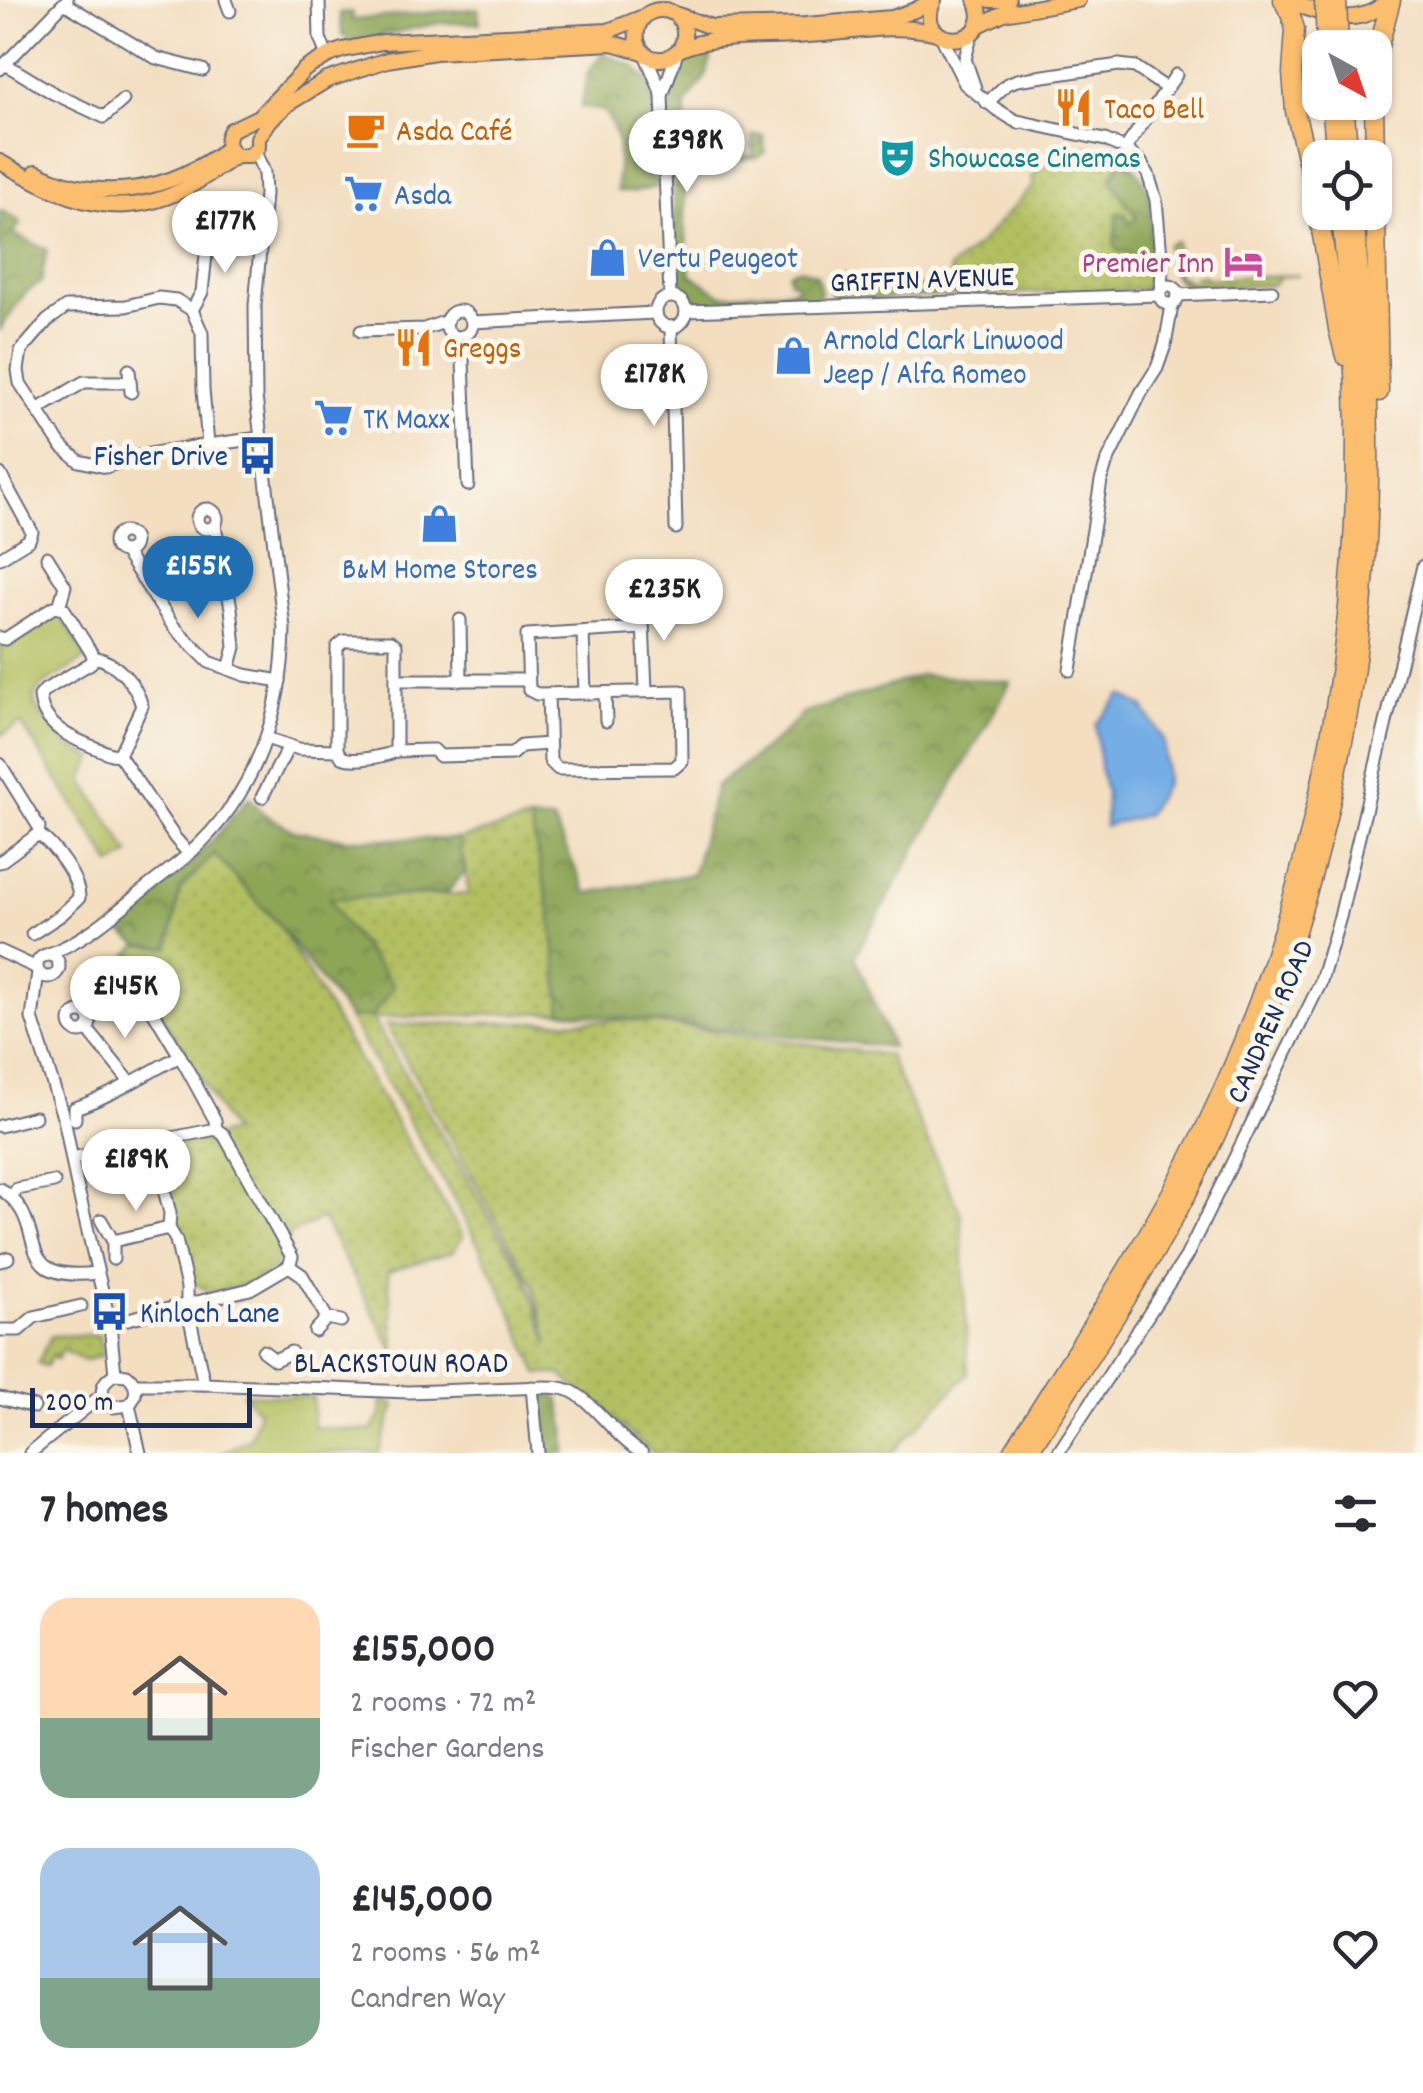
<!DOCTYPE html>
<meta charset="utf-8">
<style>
:root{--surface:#fff;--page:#f2f2f3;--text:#2b2b33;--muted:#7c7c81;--accent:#1f6fb2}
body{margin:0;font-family:Dekko,sans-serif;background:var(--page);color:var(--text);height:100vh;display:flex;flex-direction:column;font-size:38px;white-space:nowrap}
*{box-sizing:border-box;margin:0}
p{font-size:32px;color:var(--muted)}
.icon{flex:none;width:55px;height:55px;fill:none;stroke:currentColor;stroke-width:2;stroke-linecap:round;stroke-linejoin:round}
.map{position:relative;height:1453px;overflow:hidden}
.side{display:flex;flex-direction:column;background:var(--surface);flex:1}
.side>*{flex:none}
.needle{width:65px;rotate:140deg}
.fabs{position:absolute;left:1302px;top:30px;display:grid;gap:20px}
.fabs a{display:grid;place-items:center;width:90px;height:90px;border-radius:20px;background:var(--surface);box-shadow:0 2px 8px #0004;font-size:50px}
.scale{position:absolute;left:30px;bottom:25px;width:222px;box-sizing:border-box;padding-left:10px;border:5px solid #1b2f5e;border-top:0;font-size:28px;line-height:35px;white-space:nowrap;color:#1b2f5e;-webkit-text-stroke:8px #fbf7ec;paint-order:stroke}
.price{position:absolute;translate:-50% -85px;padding:0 22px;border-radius:35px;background:#fff;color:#222;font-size:32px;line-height:65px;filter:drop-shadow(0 2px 5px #0008)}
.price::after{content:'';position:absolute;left:50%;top:60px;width:30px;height:22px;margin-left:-15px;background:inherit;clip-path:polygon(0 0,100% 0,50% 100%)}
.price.active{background:var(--accent);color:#fff}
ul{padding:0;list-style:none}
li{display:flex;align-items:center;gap:30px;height:250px;padding:0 40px}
li span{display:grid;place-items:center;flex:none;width:280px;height:200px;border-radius:30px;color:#555}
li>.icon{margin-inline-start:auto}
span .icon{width:120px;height:120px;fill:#fffc;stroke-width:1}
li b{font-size:42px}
h2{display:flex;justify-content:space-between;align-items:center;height:120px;padding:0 40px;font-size:42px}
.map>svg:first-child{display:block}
.grass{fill:url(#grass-dots);stroke:#667760;stroke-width:2.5}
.forest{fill:url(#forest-crowns);stroke:#546a5a;stroke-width:2.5}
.park{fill:#b2bf61;stroke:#667760;stroke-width:2.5}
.water{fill:#75aee5;stroke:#486ea2;stroke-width:2.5}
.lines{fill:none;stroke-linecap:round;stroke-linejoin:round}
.minor-casing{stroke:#676c80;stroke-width:15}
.major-casing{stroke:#676c80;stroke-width:18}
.highway-casing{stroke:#676c80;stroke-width:21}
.minor{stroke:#fff;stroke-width:11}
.major{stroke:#fbbd6e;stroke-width:14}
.highway{stroke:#fbbd6e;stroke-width:18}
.highway-bridge-casing{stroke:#676c80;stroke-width:21;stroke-linecap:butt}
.highway-bridge{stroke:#fbbd6e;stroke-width:18}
.labels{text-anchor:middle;stroke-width:10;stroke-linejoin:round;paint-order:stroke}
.food-label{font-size:30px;fill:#c56008;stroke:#fbf7ec;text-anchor:start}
.culture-label{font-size:30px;fill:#0d838f;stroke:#fbf7ec;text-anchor:start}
.shop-label{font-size:30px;fill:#366cbe;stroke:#fbf7ec;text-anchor:start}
.hotel-label{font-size:30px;fill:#b23c85;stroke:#fbf7ec;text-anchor:end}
.street-label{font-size:30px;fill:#1b2f5e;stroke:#fbf7ec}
.transit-label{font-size:30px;fill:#164399;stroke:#fbf7ec;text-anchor:end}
</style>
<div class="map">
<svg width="1423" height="1453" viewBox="0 0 1423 1453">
<defs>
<pattern id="grass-dots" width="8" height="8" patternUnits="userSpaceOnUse" patternTransform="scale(2.5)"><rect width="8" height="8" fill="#b2bf61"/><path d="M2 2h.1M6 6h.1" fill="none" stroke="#98a457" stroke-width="1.8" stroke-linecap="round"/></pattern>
<pattern id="forest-crowns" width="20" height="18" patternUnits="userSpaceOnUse" patternTransform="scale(2.5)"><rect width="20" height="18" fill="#8da657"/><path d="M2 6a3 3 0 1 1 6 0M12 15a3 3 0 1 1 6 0" fill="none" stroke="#72884b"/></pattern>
</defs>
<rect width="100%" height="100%" fill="#fbf7ec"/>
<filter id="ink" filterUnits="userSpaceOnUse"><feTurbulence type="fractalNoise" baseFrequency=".01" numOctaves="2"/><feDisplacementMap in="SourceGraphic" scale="20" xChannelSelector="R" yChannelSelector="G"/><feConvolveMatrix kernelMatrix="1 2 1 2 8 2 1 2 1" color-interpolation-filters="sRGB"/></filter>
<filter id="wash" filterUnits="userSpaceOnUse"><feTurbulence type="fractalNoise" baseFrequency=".0048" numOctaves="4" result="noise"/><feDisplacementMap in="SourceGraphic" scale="40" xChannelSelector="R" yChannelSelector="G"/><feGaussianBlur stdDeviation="2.25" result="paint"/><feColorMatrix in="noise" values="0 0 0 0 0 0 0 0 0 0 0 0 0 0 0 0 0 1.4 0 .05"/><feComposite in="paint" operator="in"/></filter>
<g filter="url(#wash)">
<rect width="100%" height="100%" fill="#f3dec0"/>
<g class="grass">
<path d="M1068 146C1091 147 1114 147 1132 164H1119L1137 218 1130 225 1128 251 1141 265 1156 272 1152 284 1145 289 953 295 950 268 977 246 1034 185 1032 177C1043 165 1051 151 1067 149Z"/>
<path d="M1176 241 1178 277H1184V281L1195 280V276L1205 275 1206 279 1299 275 1280 277 1272 285 1192 288C1171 282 1168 264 1167 245Z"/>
<path d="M530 820 550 908 562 1012 372 1018 526 1278 549 1344 533 1285 386 1025 635 1020 888 1055 961 1214 968 1374 892 1453H653L560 1374H538C489 1249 416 1135 349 1018L370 1017 330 898 469 894 459 839Z"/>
<polygon points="214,854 280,926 463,1237 452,1252 388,1271 395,1353 322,1218 290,1235 275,1269 248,1284 211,1293 191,1281 163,1161 172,1147 232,1132 127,956 139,945 169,948 180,889"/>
<polygon points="92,1335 99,1335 103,1355 84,1361 62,1350 57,1359 51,1356 46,1367 38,1363 51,1336"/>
</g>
<g class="forest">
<polygon points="478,8 480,23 439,23 352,42 342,35 340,13 352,12 352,20"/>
<path d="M603 53 634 66 652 85 657 187 634 192 617 191C618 160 623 137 604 111L581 107 588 72Z"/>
<path d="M701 53 712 54 706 76 686 103 685 142 678 147 670 148C670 114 664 69 701 53Z"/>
<polygon points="763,135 765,152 758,157 702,165 685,174 685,227 691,275 722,295 797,289 797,283 790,281 788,273 800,268 817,275 821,293 815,301 701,305 691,299 675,276 674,164 678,160 753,155 752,136"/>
<polygon points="1119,164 1132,164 1144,181 1150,196 1151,247 1156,272 1141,265 1128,251 1119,252 1114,245 1118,213 1125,214 1130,224 1137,218 1111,180"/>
<polygon points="0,210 21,222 13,234 47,250 41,282 25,293 0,330"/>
<polygon points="835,273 845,273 847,289 951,284 953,295 837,301 831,295 830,276"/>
<polygon points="922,675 1011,682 855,956 892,1047 562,1012 550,908 530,820 553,821 587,893 693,874 716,786 776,740 804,713"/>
<polygon points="249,797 263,813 294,831 346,839 459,839 465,871 447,893 330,899 343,922 394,986 371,1017 349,1018 280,926 214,854 180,889 169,948 139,945 114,926 188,865 219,833"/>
<polygon points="541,1394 559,1398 565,1427 566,1453 546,1453"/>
</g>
<g class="park">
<path d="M57 614 61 616 87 658 43 685 34 696 35 706 67 745 94 758 83 780 130 854 112 865 21 723 0 736V645L8 646C22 633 37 618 57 614Z"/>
<polygon points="243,1394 313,1397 313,1427 371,1431 381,1416 382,1400 395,1405 379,1453 223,1453 250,1438 259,1412"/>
</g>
<polygon class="water" points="1121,695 1143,707 1164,740 1166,783 1146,815 1105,826 1106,793 1100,767 1096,725"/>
</g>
<g filter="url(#ink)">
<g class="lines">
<defs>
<g id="minor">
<polyline points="226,0 230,11"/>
<polyline points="319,0 320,38 327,56"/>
<polyline points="64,3 156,58 203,70"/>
<polyline points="972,33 965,59 975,88"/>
<polyline points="941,36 965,84 996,109 1019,123"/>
<polyline points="645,54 661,92"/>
<polyline points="5,64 53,93 104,117 123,100"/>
<polyline points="0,69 67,0"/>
<polyline points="987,103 1007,84 1017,80 1119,65 1135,67 1166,88"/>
<polyline points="1013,120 1105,140 1125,149 1140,161 1148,174 1156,200 1162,267 1161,289"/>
<polyline points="1125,149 1176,75"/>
<circle cx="1169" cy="295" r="9"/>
<polyline points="1178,295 1272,291"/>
<polyline points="670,296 662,96 677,53"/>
<circle cx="671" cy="312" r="15"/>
<polyline points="192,310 202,292 209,227"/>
<polyline points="687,311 1159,295"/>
<circle cx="459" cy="324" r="13"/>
<polyline points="472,322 655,313"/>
<polyline points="671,327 676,528"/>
<polyline points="361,331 424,329 447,321"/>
<polyline points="462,336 468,485"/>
<polyline points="129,370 131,392"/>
<polyline points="37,410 84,382 130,382"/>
<polyline points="208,444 203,390 202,333 192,310 176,300 159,298 126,306 66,307 47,321 21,351 18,370 20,383 61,446 79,461 106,467 134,457 165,451 259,438"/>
<polyline points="0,474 32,532 29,540 0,558"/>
<circle cx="207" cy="519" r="10"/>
<polyline points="215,526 231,608 235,647 229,669"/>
<circle cx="124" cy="542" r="10"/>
<polyline points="125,552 173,626 209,662 245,675 280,681"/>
<polyline points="47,557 65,586 59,607"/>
<polyline points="642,599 646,690"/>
<polyline points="460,620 461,680"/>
<polyline points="583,632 585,693"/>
<path d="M0 638 5 639 54 607 64 609 94 657C117 662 136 684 142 706L119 755 175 838 189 854"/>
<path d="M94 657 91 663 45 690 40 696C42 731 84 743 111 754L119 755"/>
<polyline points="1070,670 1101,481 1106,464 1141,393 1157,368 1165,345 1172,306 1176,301"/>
<polyline points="396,680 526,680"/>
<polyline points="605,693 606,721"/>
<polyline points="548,694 550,761 558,769 674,768 682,761 681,691 537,694 529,690 527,635 642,628"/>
<path d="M266 738 299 749 337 750C339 752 340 755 342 757 353 763 386 756 396 751V645L391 641H344L337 647V750"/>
<polyline points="396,751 429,750 434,750 440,756 512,754 521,746 549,744"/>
<path d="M0 764 39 827 38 834C54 845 79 878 79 898L61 915 32 934"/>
<polyline points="262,797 289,746"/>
<polyline points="0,862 38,834"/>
<polyline points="0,951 37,968"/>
<path d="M46 955C82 942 112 916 141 892 157 879 174 867 189 854 255 795 283 714 284 628L256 397 255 306 265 194 264 172 255 152"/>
<circle cx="48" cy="966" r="11"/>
<polyline points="122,960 180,1056 215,1120 216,1129 224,1135 292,1257 289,1266 250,1289 128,1319"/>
<polyline points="38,972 32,1018 65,1123 76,1181 110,1324 115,1374"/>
<circle cx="80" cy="1022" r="10"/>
<polyline points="87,1029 130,1082"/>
<path d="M75 1119V1108C112 1096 145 1074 180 1056"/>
<polyline points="0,1126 35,1117"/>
<polyline points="152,1143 170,1213 169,1228 176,1240 187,1287 187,1305 204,1384"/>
<polyline points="72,1158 216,1129"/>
<path d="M0 1189C54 1222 5 1284 97 1273"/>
<polyline points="12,1196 17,1189 54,1182"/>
<polyline points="101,1220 113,1241 113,1259"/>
<polyline points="113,1241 169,1228"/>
<polyline points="0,1261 8,1258"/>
<polyline points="289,1266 302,1275 327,1318"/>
<polyline points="0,1330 19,1330 34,1317 81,1306"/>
<polyline points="315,1331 327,1318 341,1321"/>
<polyline points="263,1351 275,1360 291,1352"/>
<path d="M115 1374C100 1382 97 1397 113 1407L129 1405"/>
<path d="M115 1374 127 1375C138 1384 138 1395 129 1405"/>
<path d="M135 1384H204L409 1392 544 1387C552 1387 561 1387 568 1390 592 1398 615 1438 642 1453"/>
<polyline points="532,1387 538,1453"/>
<polyline points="0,1398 34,1407"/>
<polyline points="129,1405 140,1453"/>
<polyline points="30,1453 102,1395"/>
<polyline points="1058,1453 1186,1257 1320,984 1340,917 1423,566"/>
</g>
<g id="major">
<path d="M934 0C910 52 999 51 976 0"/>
<polyline points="990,0 1008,0"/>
<path d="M1288 0C1322 15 1358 30 1388 0"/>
<polyline points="678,15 711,27 805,25 892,18 915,10 933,0"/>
<path d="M643 17 608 31 382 42 342 50 327 56 305 69 260 116 231 130C224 142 227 147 236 156H250L258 147V138L270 120 289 103 327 80 387 60 435 52 613 43 643 52"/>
<polyline points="977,26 1004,13 1078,0"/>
<path d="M680 49C689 33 683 11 662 10 631 9 627 56 658 59 668 60 672 55 679 50 689 45 705 41 716 40 746 36 777 38 808 35 851 33 895 22 937 33"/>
<path d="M0 162C64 198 119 226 190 186 206 177 220 166 236 156"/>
<path d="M36 172C102 205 171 191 228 148"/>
</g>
<g id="highway">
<polyline points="1283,0 1291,16 1295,29 1292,73 1295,111 1315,194 1338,329 1345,356"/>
<polyline points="1375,61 1391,0"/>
<polyline points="1331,102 1336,158"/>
<polyline points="1344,102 1349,158"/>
<polyline points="1374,102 1379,392"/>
<path d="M1012 1453C1078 1346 1150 1241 1205 1128 1308 913 1356 677 1356 439 1356 363 1347 288 1341 212"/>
<path d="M1028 1453C1087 1359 1151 1267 1200 1168 1306 955 1365 722 1369 484 1371 393 1361 303 1354 212"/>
</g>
</defs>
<use href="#minor" class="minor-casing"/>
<use href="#major" class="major-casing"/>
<use href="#highway" class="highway-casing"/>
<use href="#minor" class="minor"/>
<use href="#major" class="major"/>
<use href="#highway" class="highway"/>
<defs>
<g id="highway-bridge">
<polyline points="1324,0 1326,43"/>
<polyline points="1337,0 1339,45"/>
</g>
</defs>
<use href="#highway-bridge" class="highway-bridge-casing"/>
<use href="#highway-bridge" class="highway-bridge"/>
</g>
</g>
<defs>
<symbol id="restaurant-bare" viewBox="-9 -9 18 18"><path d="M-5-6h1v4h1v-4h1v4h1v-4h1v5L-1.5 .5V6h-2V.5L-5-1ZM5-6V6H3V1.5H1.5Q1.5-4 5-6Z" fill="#e8710a" stroke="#fbf7ec" stroke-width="2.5" paint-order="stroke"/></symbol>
<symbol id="cafe-bare" viewBox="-9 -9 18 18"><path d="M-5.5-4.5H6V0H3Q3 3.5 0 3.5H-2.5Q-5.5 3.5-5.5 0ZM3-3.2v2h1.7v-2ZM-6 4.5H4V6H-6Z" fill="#e8710a" stroke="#fbf7ec" stroke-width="2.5" paint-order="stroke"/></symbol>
<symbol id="theatre-bare" viewBox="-9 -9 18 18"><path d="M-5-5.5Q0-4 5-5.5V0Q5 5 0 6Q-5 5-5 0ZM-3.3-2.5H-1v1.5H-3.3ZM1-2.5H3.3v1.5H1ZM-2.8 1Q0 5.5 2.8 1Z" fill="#0f9aa8" stroke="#fbf7ec" stroke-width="2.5" paint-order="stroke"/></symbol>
<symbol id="supermarket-bare" viewBox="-9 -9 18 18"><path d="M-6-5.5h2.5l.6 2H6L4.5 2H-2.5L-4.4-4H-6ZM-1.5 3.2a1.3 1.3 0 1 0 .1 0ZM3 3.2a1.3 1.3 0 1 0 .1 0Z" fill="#3f7fe0" stroke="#fbf7ec" stroke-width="2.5" paint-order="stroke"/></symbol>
<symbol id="shop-bare" viewBox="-9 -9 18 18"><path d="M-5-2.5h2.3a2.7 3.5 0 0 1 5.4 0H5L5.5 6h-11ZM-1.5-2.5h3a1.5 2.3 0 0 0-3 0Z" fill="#3f7fe0" stroke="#fbf7ec" stroke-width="2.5" paint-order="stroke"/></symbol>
<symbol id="hotel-bare" viewBox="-9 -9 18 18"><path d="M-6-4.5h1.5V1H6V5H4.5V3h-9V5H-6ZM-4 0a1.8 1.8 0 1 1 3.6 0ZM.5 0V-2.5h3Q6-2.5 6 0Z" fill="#d1479c" stroke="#fbf7ec" stroke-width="2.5" paint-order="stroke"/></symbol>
<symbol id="bus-bare" viewBox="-9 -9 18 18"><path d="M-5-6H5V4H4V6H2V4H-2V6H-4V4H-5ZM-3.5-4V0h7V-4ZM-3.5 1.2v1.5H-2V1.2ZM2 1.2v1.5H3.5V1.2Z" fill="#1a4fb4" stroke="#fbf7ec" stroke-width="2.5" paint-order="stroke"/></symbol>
</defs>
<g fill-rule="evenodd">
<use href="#restaurant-bare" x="1046" y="80" width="55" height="55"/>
<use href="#cafe-bare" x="338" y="102" width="55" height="55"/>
<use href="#theatre-bare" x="870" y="130" width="55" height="55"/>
<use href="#supermarket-bare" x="336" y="166" width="55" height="55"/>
<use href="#shop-bare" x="580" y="230" width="55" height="55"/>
<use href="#hotel-bare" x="1216" y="234" width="55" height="55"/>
<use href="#restaurant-bare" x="386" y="320" width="55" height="55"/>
<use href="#shop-bare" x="766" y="328" width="55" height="55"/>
<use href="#supermarket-bare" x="306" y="390" width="55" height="55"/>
<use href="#bus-bare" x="230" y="428" width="55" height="55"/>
<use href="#shop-bare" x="412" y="496" width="55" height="55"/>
<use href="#bus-bare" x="82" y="1284" width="55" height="55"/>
</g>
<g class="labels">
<g class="food-label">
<text x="1104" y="118">Taco Bell</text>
<text x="396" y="140">Asda Café</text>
<text x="443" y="357">Greggs</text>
</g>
<g class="culture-label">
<text x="928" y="167">Showcase Cinemas</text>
</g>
<g class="shop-label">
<text x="394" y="204">Asda</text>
<text x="638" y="267">Vertu Peugeot</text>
<text x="823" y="349">Arnold Clark Linwood<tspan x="823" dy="34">Jeep / Alfa Romeo</tspan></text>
<text x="363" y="428">TK Maxx</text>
<text x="440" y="578" text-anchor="middle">B&amp;M Home Stores</text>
</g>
<g class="hotel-label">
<text x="1214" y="272">Premier Inn</text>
</g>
<g class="street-label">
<text transform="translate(922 278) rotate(-2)" y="10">GRIFFIN AVENUE</text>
<text transform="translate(1269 1021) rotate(-66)" y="10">CANDREN ROAD</text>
<text x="401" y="1372">BLACKSTOUN ROAD</text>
</g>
<g class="transit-label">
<text x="228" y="465">Fisher Drive</text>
<text x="140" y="1322" text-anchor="start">Kinloch Lane</text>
</g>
</g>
</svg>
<div class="fabs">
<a><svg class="needle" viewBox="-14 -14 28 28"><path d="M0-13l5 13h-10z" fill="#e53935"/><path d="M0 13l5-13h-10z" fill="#7c7c81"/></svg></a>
<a><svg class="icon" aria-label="locate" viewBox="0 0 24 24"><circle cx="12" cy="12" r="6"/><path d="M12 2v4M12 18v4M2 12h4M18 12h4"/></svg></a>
</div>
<div class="scale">200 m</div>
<b class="price" style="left:687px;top:195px">£398K</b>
<b class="price" style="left:225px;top:276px">£177K</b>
<b class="price" style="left:654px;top:429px">£178K</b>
<b class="price active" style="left:198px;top:621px">£155K</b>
<b class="price" style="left:664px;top:644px">£235K</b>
<b class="price" style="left:125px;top:1041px">£145K</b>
<b class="price" style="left:136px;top:1214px">£189K</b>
</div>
<section class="side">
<h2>7 homes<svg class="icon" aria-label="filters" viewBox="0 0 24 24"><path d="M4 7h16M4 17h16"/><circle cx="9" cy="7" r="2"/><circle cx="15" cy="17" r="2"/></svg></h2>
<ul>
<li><span style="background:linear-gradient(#ffd9b3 60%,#7fa58c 0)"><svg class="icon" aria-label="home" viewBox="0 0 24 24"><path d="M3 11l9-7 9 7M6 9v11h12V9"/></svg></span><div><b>£155,000</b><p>2 rooms · 72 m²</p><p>Fischer Gardens</p></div><svg class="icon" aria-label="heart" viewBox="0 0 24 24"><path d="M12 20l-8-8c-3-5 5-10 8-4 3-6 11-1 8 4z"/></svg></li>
<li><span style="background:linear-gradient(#a9c7e8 65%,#7fa58c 0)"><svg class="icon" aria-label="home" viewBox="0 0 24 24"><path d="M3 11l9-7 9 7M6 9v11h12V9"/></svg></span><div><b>£145,000</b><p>2 rooms · 56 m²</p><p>Candren Way</p></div><svg class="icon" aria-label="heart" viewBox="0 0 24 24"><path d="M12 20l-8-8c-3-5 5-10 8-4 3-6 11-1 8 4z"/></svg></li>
</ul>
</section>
